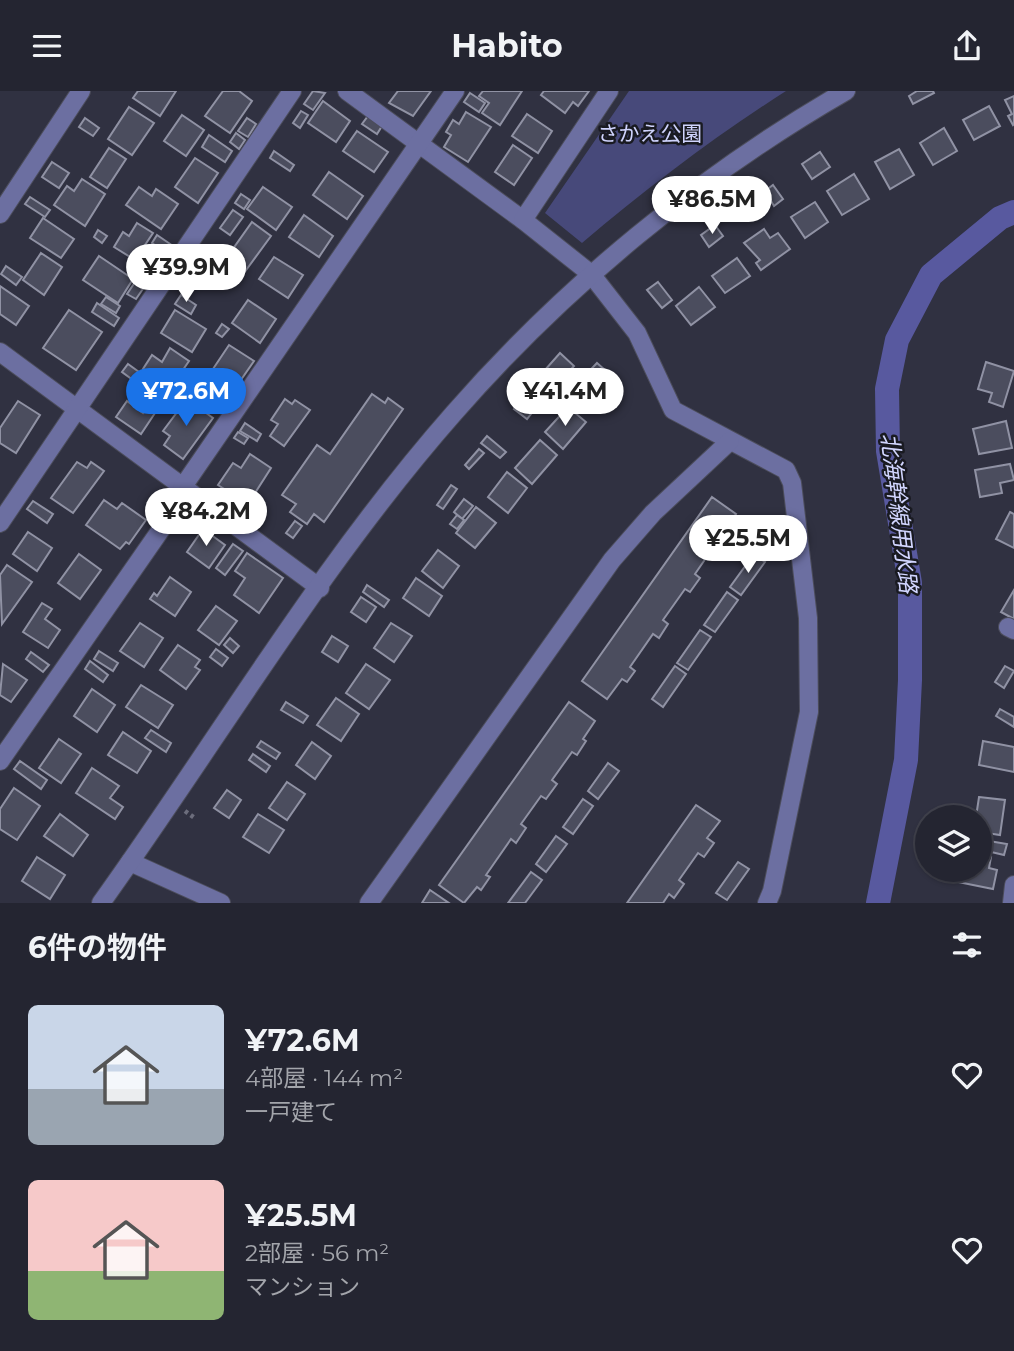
<!DOCTYPE html>
<html lang="ja">
<meta charset="utf-8">
<style>
:root{--surface:#242531;--page:#2c2d39;--text:#f1f3f6;--muted:#a3a5ab;--line:#41424d;--accent:#1a73e8}
body{margin:0;font-family:Montserrat,"Noto Sans JP",sans-serif;background:var(--page);color:var(--text);height:100vh;display:flex;flex-direction:column;font-size:26px;white-space:nowrap}
*{box-sizing:border-box;margin:0}
p{font-size:23px;color:var(--muted)}
.icon{flex:none;width:38px;height:38px;fill:none;stroke:currentColor;stroke-width:2;stroke-linecap:round;stroke-linejoin:round}
.map{position:relative;height:812px;overflow:hidden}
.panel{display:flex;flex-direction:column;background:var(--surface);flex:1}
.panel>*{flex:none}
.controls{position:absolute;left:915px;top:714px;display:grid;gap:14px}
.controls a{display:grid;place-items:center;width:77px;height:77px;border-radius:50%;background:var(--surface);box-shadow:0 2px 5px #0004,0 0 0 2px var(--line);font-size:35px}
.price{position:absolute;translate:-50% -60px;padding:0 16px;border-radius:24px;background:#fff;color:#222;font-size:23px;line-height:46px;filter:drop-shadow(0 2px 4px #0008)}
.price::after{content:'';position:absolute;left:50%;top:42px;width:21px;height:16px;margin-left:-10px;background:inherit;clip-path:polygon(0 0,100% 0,50% 100%)}
.price.active{background:var(--accent);color:#fff}
ul{padding:0;list-style:none}
li{display:flex;align-items:center;gap:21px;height:175px;padding:0 28px}
li span{display:grid;place-items:center;flex:none;width:196px;height:140px;border-radius:10px;color:#555}
li>.icon{margin-inline-start:auto}
span .icon{width:84px;height:84px;fill:#fffc;stroke-width:1}
li b{font-size:30px}
h2{display:flex;justify-content:space-between;align-items:center;height:84px;padding:0 28px;font-size:30px}
header{display:flex;justify-content:space-between;align-items:center;height:91px;padding:0 28px;background:var(--surface);font-size:32px;font-weight:700}
.map>svg:first-child{display:block}
.green{fill:#47497a}
.lines{fill:none;stroke-linecap:round;stroke-linejoin:round}
.canal{stroke:#58599f;stroke-width:24}
.building{fill:#4b4d5e;stroke:#9092a4;stroke-width:2}
.minor-casing{stroke:#4c4d5c;stroke-width:20}
.path{stroke:#6c6d7c;stroke-width:4.5;stroke-dasharray:3.5 3.5;stroke-linecap:butt}
.minor{stroke:#6c6fa1;stroke-width:18}
.labels{text-anchor:middle;stroke-width:5;stroke-linejoin:round;paint-order:stroke}
.park-label{font-size:21px;fill:#cfd3fc;stroke:#191a21}
.water-label{font-size:23px;font-style:italic;fill:#d2d6ff;stroke:#191a21}
</style>
<header><svg class="icon" aria-label="menu" viewBox="0 0 24 24"><path d="M4 6h16M4 12h16M4 18h16"/></svg>Habito<svg class="icon" aria-label="share" viewBox="0 0 24 24"><path d="M12 15V3M7 8l5-5 5 5M5 13v7h14v-7"/></svg></header>
<div class="map">
<svg width="1014" height="812" viewBox="0 0 1014 812">
<rect width="100%" height="100%" fill="#303141"/>
<path class="green" d="M629 0H786C714 46 647 97 582 152L545 122Z"/>
<g class="lines">
<polyline class="canal" points="878,812 906,669 910,589 910,492 888,360 887,298 897,249 931,184 1000,127 1014,121"/>
</g>
<g class="building">
<polygon points="138,0 176,0 160,25 133,7"/>
<polygon points="223,0 239,0 252,10 230,42 205,25"/>
<polygon points="313,0 325,2 313,19 304,13"/>
<polygon points="398,0 431,0 413,25 389,12"/>
<polygon points="483,0 522,0 500,34 482,22 489,12 479,5"/>
<polygon points="544,0 589,0 578,15 573,11 565,22 541,4"/>
<polygon points="917,0 933,0 934,2 913,13 909,5"/>
<polygon points="470,2 485,12 479,21 464,11"/>
<polygon points="1014,5 1014,33 1013,34 1008,25 1012,23 1005,9"/>
<polygon points="323,10 350,30 336,51 308,32"/>
<polygon points="989,15 1000,35 974,49 963,29"/>
<polygon points="129,16 154,32 132,64 108,48"/>
<polygon points="301,20 308,24 300,37 293,32"/>
<polygon points="466,21 491,36 468,71 444,56 451,44 446,41 453,29 459,33"/>
<polygon points="527,23 552,40 538,62 512,45"/>
<polygon points="182,24 204,39 186,65 164,50"/>
<polygon points="368,25 382,35 377,43 362,33"/>
<polygon points="85,27 99,37 93,45 79,36"/>
<polygon points="247,27 256,33 248,46 238,40"/>
<polygon points="944,37 957,60 933,74 920,52"/>
<polygon points="357,40 388,61 374,81 343,60"/>
<polygon points="236,42 245,49 239,58 230,51"/>
<polygon points="209,44 232,60 225,71 202,56"/>
<polygon points="513,54 532,67 514,94 495,81"/>
<polygon points="109,57 126,68 107,97 90,86"/>
<polygon points="899,58 914,84 890,98 875,71"/>
<polygon points="274,60 294,74 290,80 270,67"/>
<polygon points="820,61 830,76 812,88 802,73"/>
<polygon points="195,67 218,82 198,112 175,96"/>
<polygon points="52,71 69,82 59,97 42,86"/>
<polygon points="329,81 363,105 347,128 313,104"/>
<polygon points="854,83 869,108 842,124 827,100"/>
<polygon points="82,88 105,103 85,135 54,114 67,95 74,100"/>
<polygon points="773,94 783,108 774,115 765,100"/>
<polygon points="139,96 152,105 156,98 178,113 161,138 126,114"/>
<polygon points="263,96 292,116 276,139 247,118"/>
<polygon points="241,103 250,109 244,118 235,112"/>
<polygon points="30,106 50,119 45,126 25,113"/>
<polygon points="815,111 828,131 805,147 791,126"/>
<polygon points="233,119 243,126 230,144 220,137"/>
<polygon points="304,124 333,145 319,166 289,146"/>
<polygon points="43,127 74,148 61,167 30,147"/>
<polygon points="252,131 271,145 244,182 225,169"/>
<polygon points="137,132 153,142 135,169 114,156 123,141 129,145"/>
<polygon points="715,134 723,145 709,156 701,144"/>
<polygon points="764,138 770,147 778,142 790,158 761,179 756,172 760,169 744,152"/>
<polygon points="98,139 107,145 102,152 94,146"/>
<polygon points="157,144 173,155 167,163 152,152"/>
<polygon points="41,162 62,176 44,204 23,189"/>
<polygon points="99,165 133,188 118,212 83,189"/>
<polygon points="274,166 303,184 288,207 259,188"/>
<polygon points="737,167 750,185 725,202 712,185"/>
<polygon points="6,175 22,186 16,194 1,183"/>
<polygon points="140,184 149,189 136,208 127,203"/>
<polygon points="658,191 672,209 662,217 647,199"/>
<polygon points="0,195 29,215 16,234 0,223"/>
<polygon points="699,196 715,216 691,234 676,215"/>
<polygon points="181,204 196,214 191,223 175,213"/>
<polygon points="106,206 120,215 116,222 101,213"/>
<polygon points="248,209 276,228 260,252 232,232"/>
<polygon points="97,212 119,227 114,235 92,221"/>
<polygon points="69,219 102,241 76,279 43,257"/>
<polygon points="175,219 206,238 192,261 161,242"/>
<polygon points="222,233 229,238 222,246 216,242"/>
<polygon points="229,254 254,270 229,306 205,290"/>
<polygon points="170,257 189,270 157,317 136,303 150,282 143,278 152,264 162,271"/>
<polygon points="560,262 574,275 566,284 571,289 564,297 545,279"/>
<polygon points="986,271 1014,280 1003,316 989,311 992,302 978,298"/>
<polygon points="597,272 621,293 602,314 578,292"/>
<polygon points="128,273 139,281 133,289 122,281"/>
<polygon points="372,303 385,312 388,307 403,318 324,431 314,423 307,433 290,421 296,413 282,404 317,354 330,363"/>
<polygon points="526,303 538,314 527,328 514,318"/>
<polygon points="187,308 213,327 183,368 164,354 170,345 163,340"/>
<polygon points="285,308 292,313 295,309 310,319 284,355 270,345 278,333 271,329"/>
<polygon points="18,310 40,324 16,362 0,352 0,337"/>
<polygon points="127,310 143,322 147,316 155,322 141,343 116,326"/>
<polygon points="568,316 586,331 563,358 545,341"/>
<polygon points="1006,330 1012,357 979,363 973,338"/>
<polygon points="245,332 261,343 257,350 240,340"/>
<polygon points="238,341 248,347 244,353 234,347"/>
<polygon points="487,345 506,361 500,367 481,352"/>
<polygon points="540,349 557,364 532,393 515,377"/>
<polygon points="479,358 484,362 469,378 465,374"/>
<polygon points="250,363 271,377 248,413 218,394 233,372 241,377"/>
<polygon points="77,371 87,377 91,371 104,380 73,422 51,407"/>
<polygon points="1010,373 1014,389 1000,392 1002,402 980,406 975,379"/>
<polygon points="507,381 527,397 508,422 488,406"/>
<polygon points="451,394 457,398 443,418 437,414"/>
<polygon points="712,406 736,423 727,436 732,440 722,455 717,451 695,483 700,487 690,501 685,498 663,529 668,533 659,547 653,543 630,576 635,580 627,591 622,588 607,608 582,590"/>
<polygon points="464,408 473,415 462,428 454,421"/>
<polygon points="104,409 117,418 122,412 146,429 129,453 126,451 120,458 86,434"/>
<polygon points="33,410 53,423 47,432 27,418"/>
<polygon points="476,416 496,432 475,457 456,442"/>
<polygon points="1010,421 1014,423 1014,457 996,448"/>
<polygon points="457,424 464,429 457,438 450,433"/>
<polygon points="295,430 302,435 293,447 286,442"/>
<polygon points="203,438 225,454 209,477 187,461"/>
<polygon points="28,441 52,457 37,480 13,463"/>
<polygon points="233,453 243,460 225,484 216,477"/>
<polygon points="438,459 459,475 443,497 422,480"/>
<polygon points="247,462 283,487 259,522 234,504 245,487 235,480"/>
<polygon points="79,463 101,479 80,508 58,492"/>
<polygon points="754,463 765,471 741,504 730,496"/>
<polygon points="7,474 32,491 2,533 0,484"/>
<polygon points="170,486 191,501 175,525 150,508 154,502 157,505"/>
<polygon points="416,487 442,505 429,525 403,507"/>
<polygon points="367,494 389,509 384,516 363,501"/>
<polygon points="1014,499 1014,528 1001,521"/>
<polygon points="727,501 738,509 715,541 704,534"/>
<polygon points="361,506 376,516 366,531 351,521"/>
<polygon points="42,512 52,518 45,528 60,539 48,557 23,541"/>
<polygon points="216,515 237,530 219,554 198,539"/>
<polygon points="140,532 163,547 144,576 120,560"/>
<polygon points="391,532 412,545 394,571 374,557"/>
<polygon points="700,539 711,546 688,579 677,572"/>
<polygon points="332,545 348,555 338,571 322,561"/>
<polygon points="230,547 239,555 233,562 224,554"/>
<polygon points="178,554 200,569 195,576 200,579 186,598 160,579"/>
<polygon points="216,558 228,567 222,575 210,566"/>
<polygon points="99,560 118,572 113,580 94,568"/>
<polygon points="31,561 49,574 43,581 26,568"/>
<polygon points="90,570 108,584 103,591 85,578"/>
<polygon points="3,573 27,589 11,611 0,604"/>
<polygon points="366,573 390,589 369,618 346,602"/>
<polygon points="675,575 686,583 663,616 652,608"/>
<polygon points="1005,575 1014,580 1004,597 995,591"/>
<polygon points="141,594 173,614 158,637 126,616"/>
<polygon points="92,598 115,614 97,641 74,625"/>
<polygon points="336,607 359,623 341,650 317,634"/>
<polygon points="286,611 308,625 303,632 281,619"/>
<polygon points="569,611 595,630 583,648 586,650 577,664 572,661 552,689 557,693 546,708 541,705 521,733 526,737 516,752 511,748 486,784 490,786 481,799 477,796 464,812 439,794"/>
<polygon points="1000,618 1014,626 1014,636 996,625"/>
<polygon points="151,639 171,652 166,661 145,647"/>
<polygon points="123,641 151,660 137,682 108,664"/>
<polygon points="59,648 81,663 61,692 39,677"/>
<polygon points="261,650 280,662 276,668 257,656"/>
<polygon points="983,650 1014,656 1014,681 979,674"/>
<polygon points="312,651 331,665 315,688 296,674"/>
<polygon points="253,663 270,675 266,681 249,669"/>
<polygon points="20,670 47,689 41,698 14,678"/>
<polygon points="608,672 619,680 598,708 588,700"/>
<polygon points="92,677 119,695 110,707 123,716 115,728 76,702"/>
<polygon points="287,691 305,703 287,729 269,717"/>
<polygon points="14,697 40,715 17,749 0,738 0,718"/>
<polygon points="227,699 241,709 229,727 214,717"/>
<polygon points="979,706 1005,709 1000,744 980,741 980,726 976,726"/>
<polygon points="583,708 593,715 573,743 563,736"/>
<polygon points="696,714 720,730 707,747 714,752 704,766 698,762 679,789 684,793 674,807 669,803 663,812 627,812"/>
<polygon points="60,723 88,744 73,765 44,745"/>
<polygon points="258,723 284,739 269,762 243,746"/>
<polygon points="556,745 567,753 546,781 536,773"/>
<polygon points="989,750 1007,753 1004,764 987,760"/>
<polygon points="980,764 991,766 989,777 997,779 993,798 958,791 961,779 980,779"/>
<polygon points="37,766 65,784 50,808 22,790"/>
<polygon points="738,771 749,778 727,809 716,802"/>
<polygon points="531,781 542,789 525,812 508,812"/>
<polygon points="430,799 449,812 422,812"/>
</g>
<g class="lines">
<defs>
<g id="minor">
<polyline points="347,0 523,129"/>
<polyline points="609,0 523,129 591,183 637,242 673,319 786,379 792,392 808,527 809,621 772,800 767,812"/>
<polyline points="0,123 81,0"/>
<polyline points="0,261 320,497"/>
<polyline points="182,397 455,0"/>
<polyline points="0,432 292,0"/>
<polyline points="1008,536 1014,539"/>
<polyline points="0,670 187,401"/>
<polyline points="130,771 221,812"/>
<path d="M101 812C218 649 321 473 454 322 565 195 700 84 846 0"/>
<polyline points="369,812 612,469 653,422 730,350"/>
<polyline points="1012,812 1014,794"/>
</g>
</defs>
<use href="#minor" class="minor-casing"/>
<polyline class="path" points="185,720 196,728"/>
<use href="#minor" class="minor"/>
</g>
<g class="labels">
<g class="park-label">
<text x="650" y="50">さかえ公園</text>
</g>
<g class="water-label">
<text transform="translate(899 422) rotate(83)" y="8">北海幹線用水路</text>
</g>
</g>
</svg>
<div class="controls">
<a><svg class="icon" aria-label="layers" viewBox="0 0 24 24"><path d="M12 4l9 5-9 5-9-5zM3 14l9 5 9-5"/></svg></a>
</div>
<b class="price" style="left:712px;top:145px">¥86.5M</b>
<b class="price" style="left:186px;top:213px">¥39.9M</b>
<b class="price active" style="left:186px;top:337px">¥72.6M</b>
<b class="price" style="left:565px;top:337px">¥41.4M</b>
<b class="price" style="left:206px;top:457px">¥84.2M</b>
<b class="price" style="left:748px;top:484px">¥25.5M</b>
</div>
<section class="panel">
<h2>6件の物件<svg class="icon" aria-label="filters" viewBox="0 0 24 24"><path d="M4 7h16M4 17h16"/><circle cx="9" cy="7" r="2"/><circle cx="15" cy="17" r="2"/></svg></h2>
<ul>
<li><span style="background:linear-gradient(#c9d6e8 60%,#9aa5b1 0)"><svg class="icon" aria-label="home" viewBox="0 0 24 24"><path d="M3 11l9-7 9 7M6 9v11h12V9"/></svg></span><div><b>¥72.6M</b><p>4部屋 · 144 m²</p><p>一戸建て</p></div><svg class="icon" aria-label="heart" viewBox="0 0 24 24"><path d="M12 20l-8-8c-3-5 5-10 8-4 3-6 11-1 8 4z"/></svg></li>
<li><span style="background:linear-gradient(#f6c9c9 65%,#8fb573 0)"><svg class="icon" aria-label="home" viewBox="0 0 24 24"><path d="M3 11l9-7 9 7M6 9v11h12V9"/></svg></span><div><b>¥25.5M</b><p>2部屋 · 56 m²</p><p>マンション</p></div><svg class="icon" aria-label="heart" viewBox="0 0 24 24"><path d="M12 20l-8-8c-3-5 5-10 8-4 3-6 11-1 8 4z"/></svg></li>
</ul>
</section>
